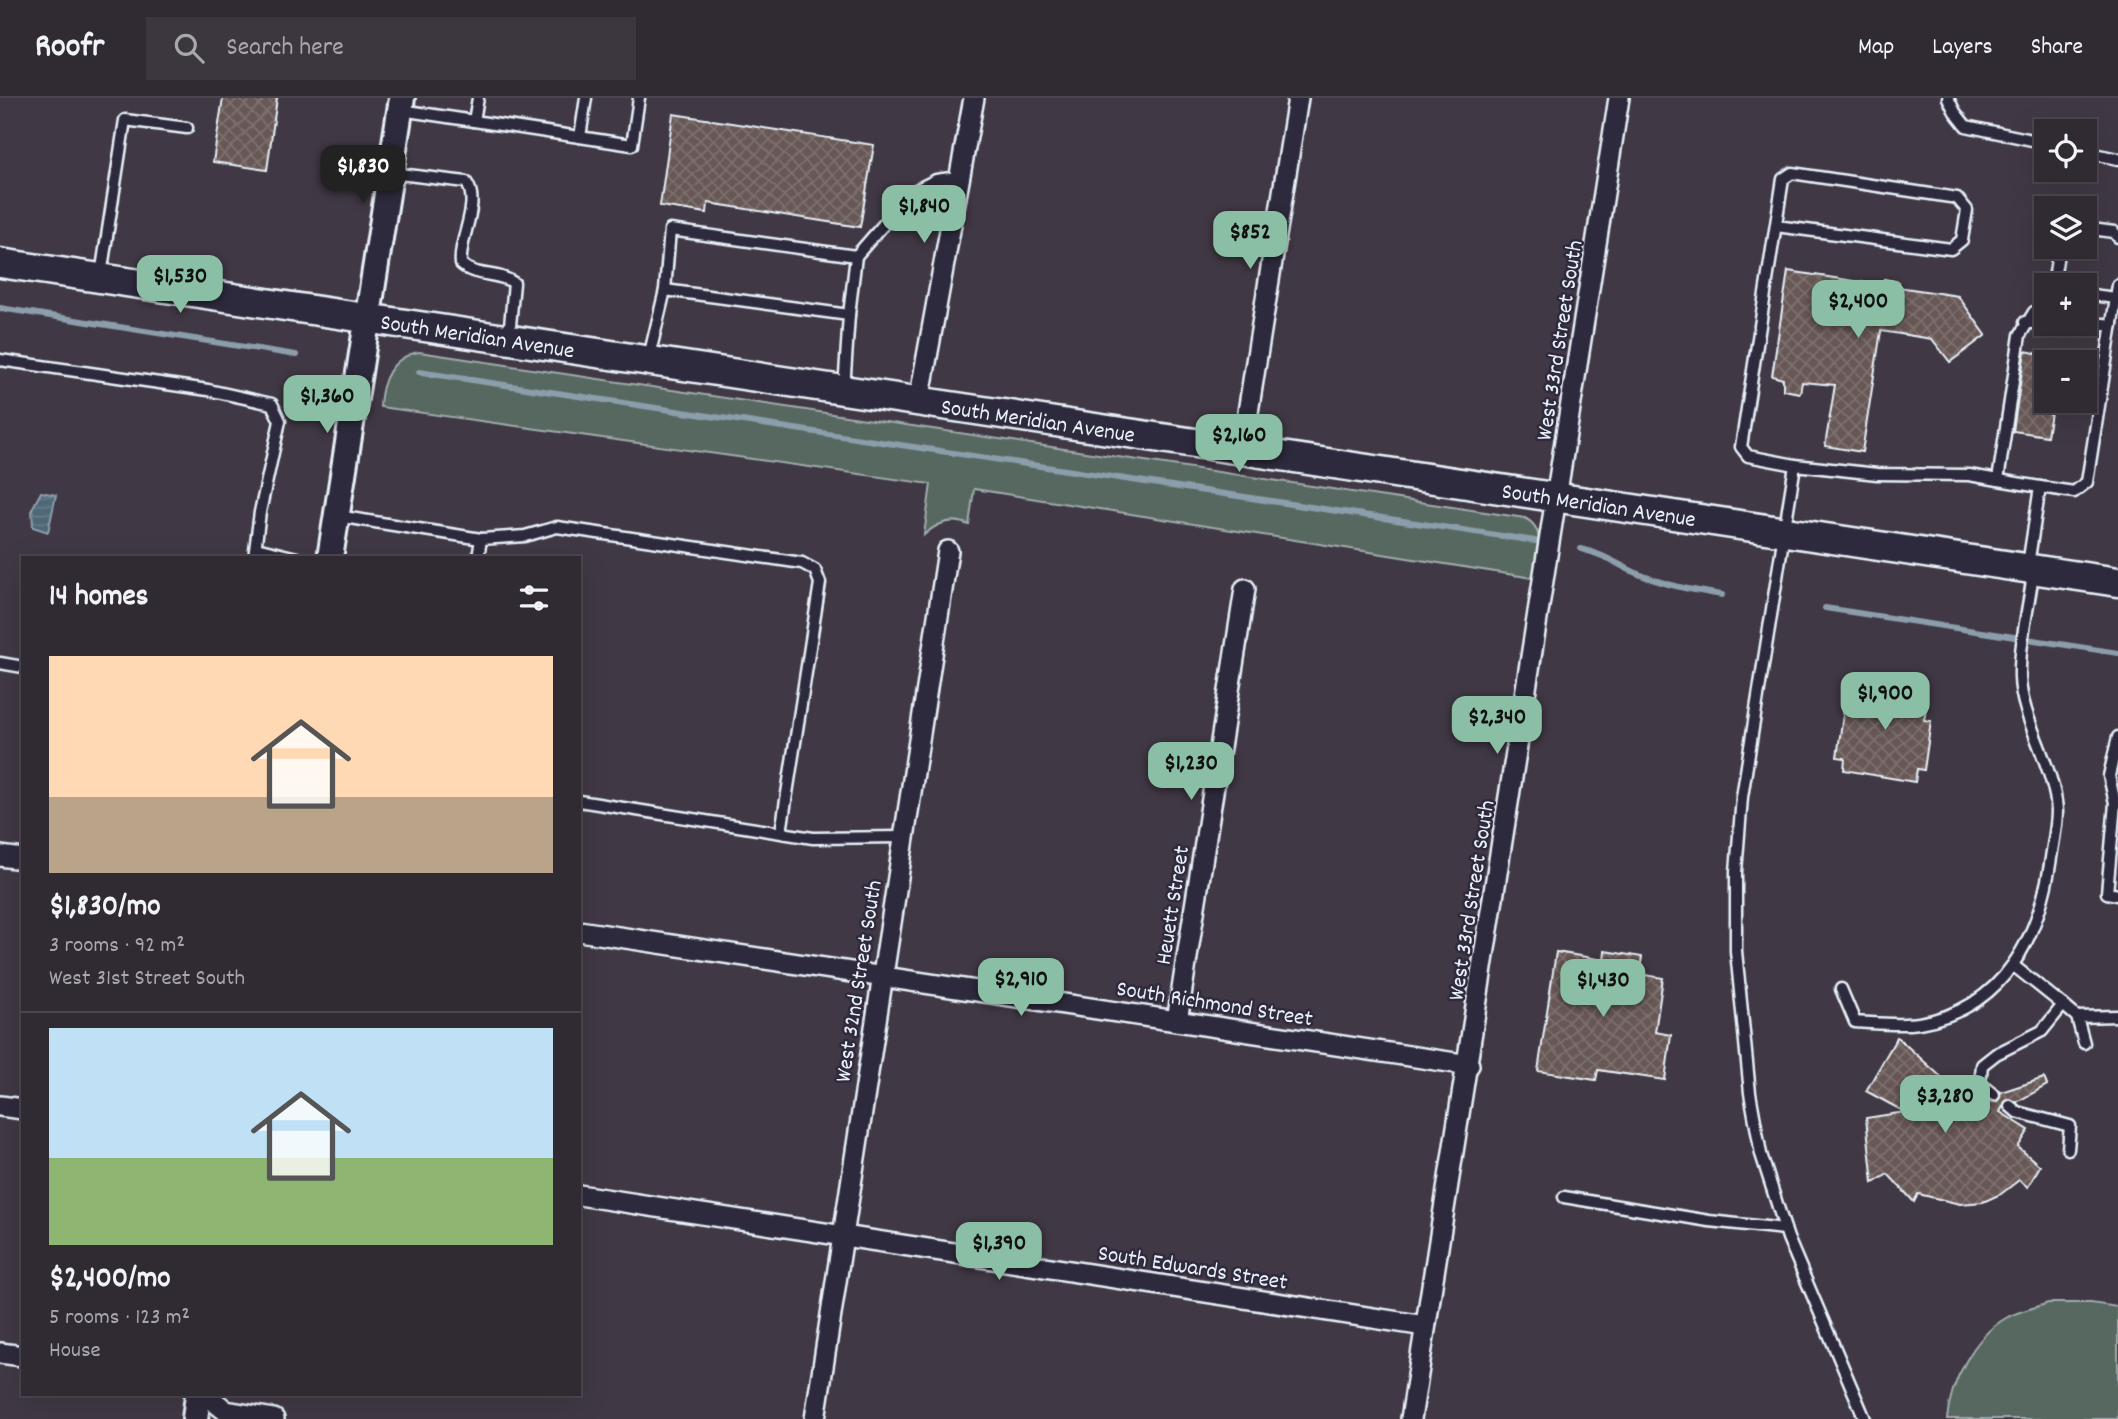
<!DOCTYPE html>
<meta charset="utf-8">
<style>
:root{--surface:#302a33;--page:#3c363f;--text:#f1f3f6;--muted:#a8a7ac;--line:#4b464e;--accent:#8abfa5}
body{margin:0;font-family:Dekko,sans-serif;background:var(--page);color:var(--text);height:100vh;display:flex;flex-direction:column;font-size:26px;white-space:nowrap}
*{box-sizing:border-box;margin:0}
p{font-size:23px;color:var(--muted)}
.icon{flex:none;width:38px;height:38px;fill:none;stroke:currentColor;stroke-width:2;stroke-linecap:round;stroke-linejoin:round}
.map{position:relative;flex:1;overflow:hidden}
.drawer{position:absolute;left:21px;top:458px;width:560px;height:840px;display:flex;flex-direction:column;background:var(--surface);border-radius:0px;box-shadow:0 7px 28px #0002,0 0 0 2px var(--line)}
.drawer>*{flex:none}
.tools{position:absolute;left:2034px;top:21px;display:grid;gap:14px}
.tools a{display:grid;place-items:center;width:63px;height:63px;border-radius:0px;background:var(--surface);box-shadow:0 7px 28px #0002,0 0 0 2px var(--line);font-size:35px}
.price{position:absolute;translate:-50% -60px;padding:0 16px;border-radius:14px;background:var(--accent);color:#111;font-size:23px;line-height:46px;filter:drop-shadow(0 2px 4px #0008)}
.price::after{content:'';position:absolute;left:50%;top:42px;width:21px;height:16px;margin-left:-10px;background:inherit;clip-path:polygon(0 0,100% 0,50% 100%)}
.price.on{background:#222;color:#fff}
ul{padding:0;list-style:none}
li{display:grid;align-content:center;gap:14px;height:371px;padding:0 28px}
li+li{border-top:2px solid var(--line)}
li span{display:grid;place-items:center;height:217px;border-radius:0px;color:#555}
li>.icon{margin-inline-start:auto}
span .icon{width:126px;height:126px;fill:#fffc;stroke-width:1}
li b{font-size:30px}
h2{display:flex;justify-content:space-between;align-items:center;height:84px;padding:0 28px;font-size:30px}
header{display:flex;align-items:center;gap:42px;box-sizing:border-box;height:98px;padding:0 35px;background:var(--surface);border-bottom:2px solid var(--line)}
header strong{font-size:33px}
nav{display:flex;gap:38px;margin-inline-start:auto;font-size:24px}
.search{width:490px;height:63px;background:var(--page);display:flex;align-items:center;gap:18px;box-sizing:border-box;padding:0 24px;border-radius:0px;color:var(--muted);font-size:26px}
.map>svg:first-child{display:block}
.grass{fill:#57685f;stroke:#a0acac;stroke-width:2}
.water{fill:url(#water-rules);stroke:#8c9eab;stroke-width:2}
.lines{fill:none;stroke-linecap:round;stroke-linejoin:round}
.stream{stroke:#8c9eab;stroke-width:6}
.building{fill:url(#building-cross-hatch);stroke:#e8f1f8;stroke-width:2}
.service-casing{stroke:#e8f1f8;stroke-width:15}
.minor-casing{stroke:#e8f1f8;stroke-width:24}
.tertiary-casing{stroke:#e8f1f8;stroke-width:30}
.secondary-casing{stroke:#e8f1f8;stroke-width:33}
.service{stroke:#2f2a3d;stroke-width:10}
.minor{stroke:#2f2a3d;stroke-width:19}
.tertiary{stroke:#2f2a3d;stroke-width:24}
.secondary{stroke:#2f2a3d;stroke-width:28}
.labels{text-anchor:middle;stroke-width:5;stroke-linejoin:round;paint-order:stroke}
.street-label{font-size:23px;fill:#e8f1f8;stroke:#2f2a3d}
</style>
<header>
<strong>Roofr</strong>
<div class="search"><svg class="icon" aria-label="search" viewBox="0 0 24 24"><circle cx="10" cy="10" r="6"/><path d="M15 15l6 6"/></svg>Search here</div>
<nav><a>Map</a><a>Layers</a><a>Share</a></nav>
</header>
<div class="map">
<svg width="2118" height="1321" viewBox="0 0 2118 1321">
<defs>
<pattern id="water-rules" width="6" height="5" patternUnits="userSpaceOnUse" patternTransform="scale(1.75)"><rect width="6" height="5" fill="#4e6777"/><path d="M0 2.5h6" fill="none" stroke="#687d8b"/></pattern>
<pattern id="building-cross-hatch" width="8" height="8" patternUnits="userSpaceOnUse" patternTransform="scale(1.75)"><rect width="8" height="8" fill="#675855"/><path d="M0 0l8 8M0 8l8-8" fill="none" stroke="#7d706e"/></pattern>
</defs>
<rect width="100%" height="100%" fill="#403844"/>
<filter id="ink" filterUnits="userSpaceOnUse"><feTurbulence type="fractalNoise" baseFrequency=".0143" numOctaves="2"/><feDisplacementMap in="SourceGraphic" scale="14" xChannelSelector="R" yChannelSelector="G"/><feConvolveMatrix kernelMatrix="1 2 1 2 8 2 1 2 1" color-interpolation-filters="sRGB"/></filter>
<g filter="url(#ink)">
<g class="grass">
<path d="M419 254 1525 420C1548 432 1537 459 1533 480L974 391 969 427C952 419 937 425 924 437L931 386 380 309C381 283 391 259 419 254Z"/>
<path d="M2048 1205H2091L2118 1209V1321H1947C1950 1285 1974 1238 2006 1220 2018 1213 2035 1210 2048 1205Z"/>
</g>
<polygon class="water" points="41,394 56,397 48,434 33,429 32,411"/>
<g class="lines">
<g class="stream">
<polyline points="0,210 296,257"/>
<polyline points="419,274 1535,443"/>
<path d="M1581 451C1603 456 1617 466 1636 475 1664 487 1692 492 1722 497"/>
<polyline points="1825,510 2118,555"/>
</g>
</g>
<g class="building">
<polygon points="223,0 277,0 267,72 213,64"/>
<polygon points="673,16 874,47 860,129 708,105 707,115 660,108"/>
<polygon points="1788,173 1881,187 1884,181 1899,184 1898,189 1958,198 1986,237 1950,264 1932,241 1881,233 1862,354 1825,348 1835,287 1802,284 1800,295 1783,292 1783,281 1772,278"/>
<polygon points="2025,253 2046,257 2046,303 2053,303 2047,338 2013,333"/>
<polygon points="1872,580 1917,587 1914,601 1927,604 1924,622 1931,623 1924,672 1917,671 1915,684 1844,672 1845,660 1837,659 1844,610 1848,611 1851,591 1870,595"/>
<polygon points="1605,853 1642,859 1639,876 1663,880 1655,934 1671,937 1665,982 1598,972 1596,982 1538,973 1556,854 1604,862"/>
<polygon points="1897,939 1970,1005 1974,998 1996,1004 2001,994 2044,980 2047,987 2017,1004 2007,1001 2000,1014 2029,1032 2018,1049 2040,1068 2028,1089 2019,1082 2001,1096 1983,1104 1960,1106 1918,1096 1914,1104 1888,1076 1873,1085 1866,1020 1905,1014 1866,993"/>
</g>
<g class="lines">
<defs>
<g id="service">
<polyline points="1948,0 1955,14 1966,28 2046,45"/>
<polyline points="401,12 474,23 478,0"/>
<polyline points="474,23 632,47 639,0"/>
<polyline points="580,39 586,0"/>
<polyline points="2084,54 2118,61"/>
<path d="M391 75 466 84C482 105 458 141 461 166 476 180 497 173 514 185L509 238"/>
<polyline points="1776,128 1951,151 1962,142 1967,112 1957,100 1792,75 1783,81 1741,349 1748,358 1795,367"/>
<polyline points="2084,130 2114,134 2118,139"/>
<polyline points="2059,149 2054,181 2059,187"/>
<polyline points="101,177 125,22 187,30"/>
<polyline points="665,192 670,132 856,158"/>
<polyline points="2084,196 2116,200"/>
<polyline points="849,217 856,158 912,94 936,82 958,79"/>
<polyline points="2025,224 2071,230 2078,226"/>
<polyline points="2084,224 2112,227"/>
<polyline points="649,259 665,192 849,217 844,291"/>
<polyline points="0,262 208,292 272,306 280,323 260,414 254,460"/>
<polyline points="1998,382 2020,237 2034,214 2046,212"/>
<polyline points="2040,389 2074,394 2087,384 2118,187"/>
<polyline points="337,418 481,441 525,438 557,429 802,465 815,472 820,485 781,734"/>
<polyline points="256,450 297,460"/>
<polyline points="478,460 481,441"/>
<polyline points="0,565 23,569"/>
<polyline points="2118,639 2109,678 2115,705 2107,795 2118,797"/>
<polyline points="579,703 813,740 904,739"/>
<path d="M1841 891 1855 924C1876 925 1898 928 1919 925 2005 911 2040 837 2051 760 2053 745 2057 728 2057 713 2055 670 2021 621 2020 580 2019 546 2029 509 2033 475"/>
<polyline points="2063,907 2077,919 2084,945"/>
<polyline points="2077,919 2118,918"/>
<polyline points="1994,997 1980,986 1982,967 1996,956 2042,933 2063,907 2014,868"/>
<polyline points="2010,1008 2017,1014 2070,1028 2068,1051"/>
<polyline points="1564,1099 1709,1123 1785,1131"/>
<polyline points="1865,1321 1788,1140 1761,1056 1750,995 1736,853 1736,774 1742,699 1795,367 1877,376 1969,377 2040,389 2028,467"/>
</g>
<g id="minor">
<polyline points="919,303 974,0"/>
<polyline points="1242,352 1298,0"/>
<polyline points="0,758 23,761"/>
<polyline points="579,833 1469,967"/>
<polyline points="1177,923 1245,491"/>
<polyline points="0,1008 23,1011"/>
<polyline points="579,1097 1425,1228"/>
<polyline points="0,1255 23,1258"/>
<polyline points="206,1297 226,1313 274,1321"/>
<polyline points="815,1321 948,453"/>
<polyline points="1411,1321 1619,0"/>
</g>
<g id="tertiary">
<polyline points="330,460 402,0"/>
<polyline points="195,1321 198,1297"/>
</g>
<g id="secondary">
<path id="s1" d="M0 165 2118 484"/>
</g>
</defs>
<use href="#service" class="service-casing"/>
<use href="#minor" class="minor-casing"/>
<use href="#tertiary" class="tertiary-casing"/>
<use href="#secondary" class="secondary-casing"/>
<use href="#service" class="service"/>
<use href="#minor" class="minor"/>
<use href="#tertiary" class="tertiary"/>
<use href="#secondary" class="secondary"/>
</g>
</g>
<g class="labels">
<g class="street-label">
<text dy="8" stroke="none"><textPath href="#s1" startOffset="483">South Meridian Avenue</textPath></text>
<text transform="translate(1558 242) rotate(-81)" y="8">West 33rd Street South</text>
<text dy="8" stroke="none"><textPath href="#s1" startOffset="1050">South Meridian Avenue</textPath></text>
<text dy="8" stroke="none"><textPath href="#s1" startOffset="1617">South Meridian Avenue</textPath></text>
<text transform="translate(1470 802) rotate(-81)" y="8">West 33rd Street South</text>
<text transform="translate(1171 807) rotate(-81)" y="8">Heuett Street</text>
<text transform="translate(857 883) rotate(-81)" y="8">West 32nd Street South</text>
<text transform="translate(1215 904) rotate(9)" y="8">South Richmond Street</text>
<text transform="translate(1193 1168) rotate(9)" y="8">South Edwards Street</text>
</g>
</g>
</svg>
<div class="tools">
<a><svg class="icon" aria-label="locate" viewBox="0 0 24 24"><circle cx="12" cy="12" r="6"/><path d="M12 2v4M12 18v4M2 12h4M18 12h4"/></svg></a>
<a><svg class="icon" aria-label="layers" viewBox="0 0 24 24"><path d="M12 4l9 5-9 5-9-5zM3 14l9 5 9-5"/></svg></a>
<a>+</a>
<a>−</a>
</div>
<b class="price on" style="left:363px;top:107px">$1,830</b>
<b class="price" style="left:924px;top:147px">$1,840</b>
<b class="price" style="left:1250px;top:173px">$852</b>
<b class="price" style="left:180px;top:217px">$1,530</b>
<b class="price" style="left:1858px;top:242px">$2,400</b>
<b class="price" style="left:327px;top:337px">$1,360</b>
<b class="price" style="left:1239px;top:376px">$2,160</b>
<b class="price" style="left:1885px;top:634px">$1,900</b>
<b class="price" style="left:1497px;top:658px">$2,340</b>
<b class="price" style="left:1191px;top:704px">$1,230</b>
<b class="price" style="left:1021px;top:920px">$2,910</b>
<b class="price" style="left:1603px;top:921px">$1,430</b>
<b class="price" style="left:1945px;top:1037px">$3,280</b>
<b class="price" style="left:999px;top:1184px">$1,390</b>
<section class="drawer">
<h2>14 homes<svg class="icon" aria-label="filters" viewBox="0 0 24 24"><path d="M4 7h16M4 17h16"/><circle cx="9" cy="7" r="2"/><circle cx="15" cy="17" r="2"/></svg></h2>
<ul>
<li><span style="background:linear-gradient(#ffd9b3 65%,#b9a48a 0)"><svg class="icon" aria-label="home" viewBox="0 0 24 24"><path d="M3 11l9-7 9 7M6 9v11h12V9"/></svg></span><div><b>$1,830/mo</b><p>3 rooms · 92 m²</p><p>West 31st Street South</p></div></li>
<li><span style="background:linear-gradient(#bfe0f5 60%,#8fb573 0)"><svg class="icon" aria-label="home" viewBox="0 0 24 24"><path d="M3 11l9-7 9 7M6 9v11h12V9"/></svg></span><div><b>$2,400/mo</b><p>5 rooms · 123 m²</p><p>House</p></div></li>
</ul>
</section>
</div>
